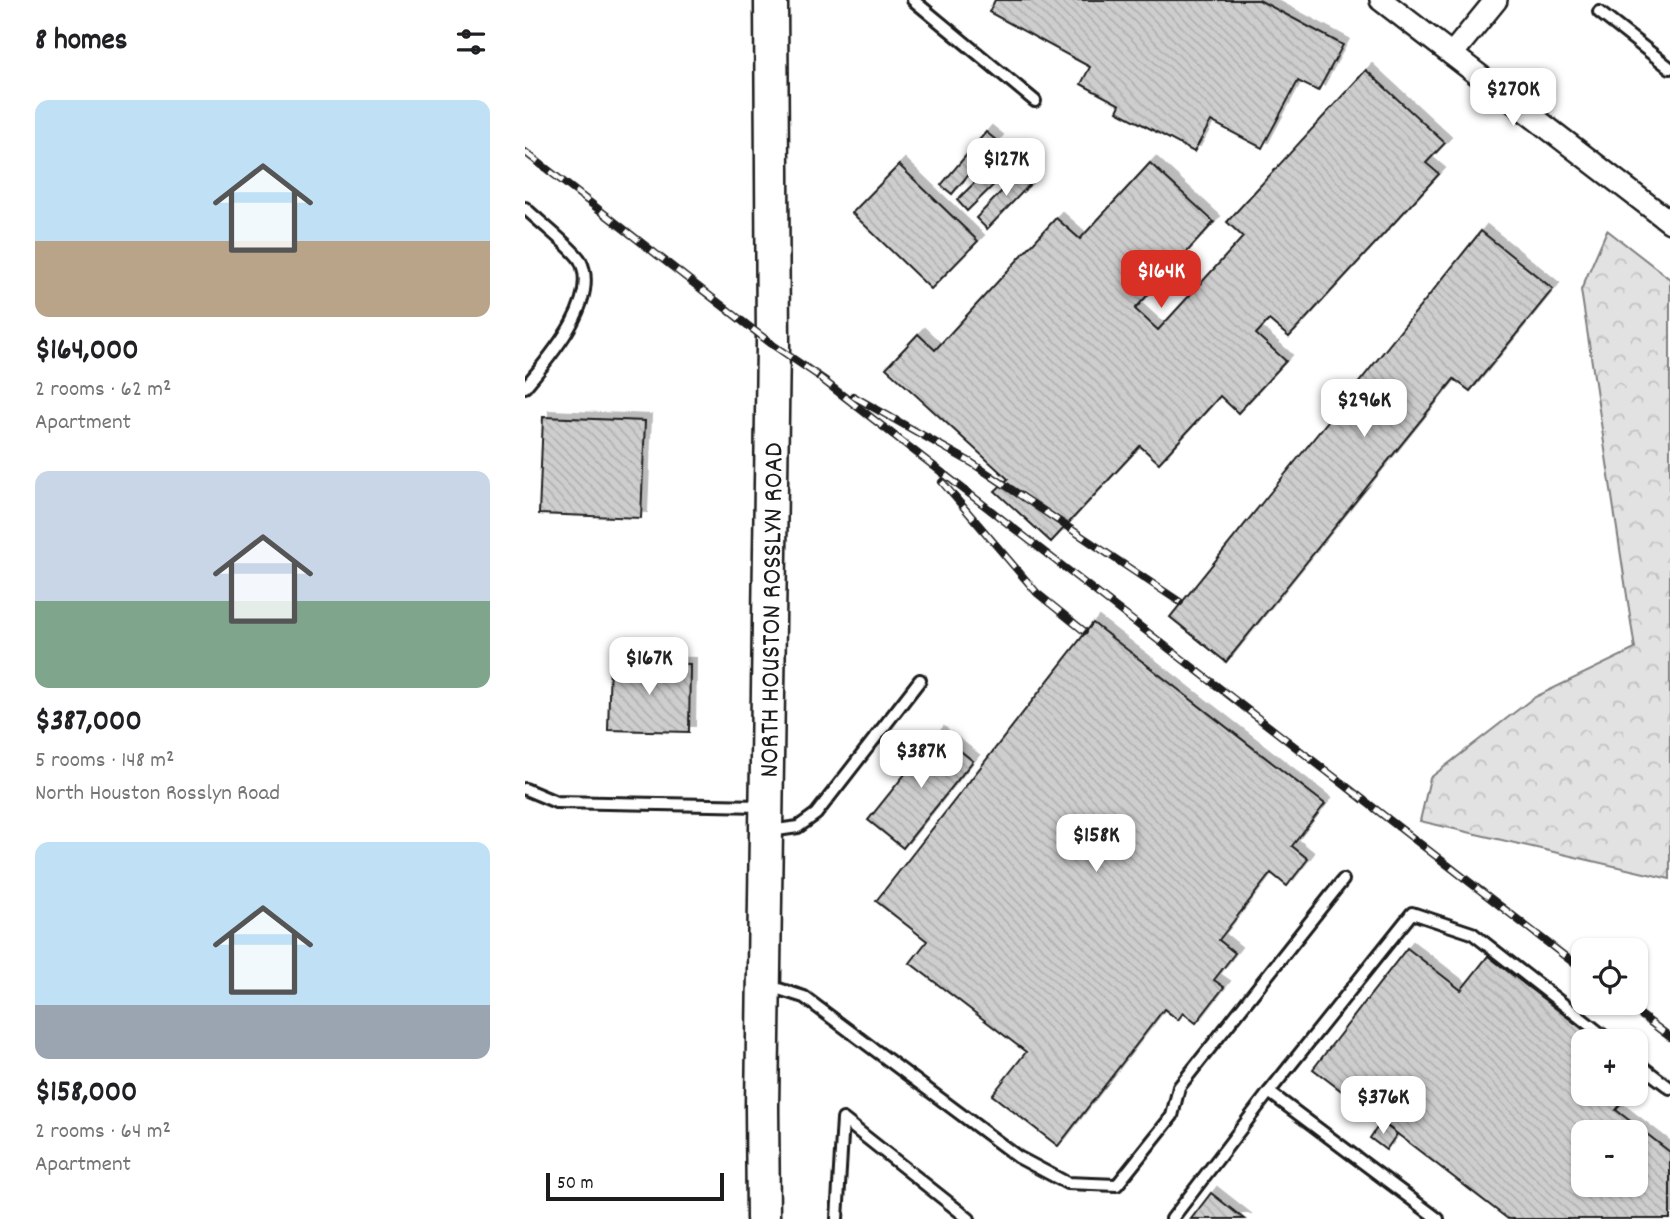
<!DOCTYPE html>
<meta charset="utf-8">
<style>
:root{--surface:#fff;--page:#f6f6f6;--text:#202124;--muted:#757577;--accent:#d93025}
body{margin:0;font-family:Dekko,sans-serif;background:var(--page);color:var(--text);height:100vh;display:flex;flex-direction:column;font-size:26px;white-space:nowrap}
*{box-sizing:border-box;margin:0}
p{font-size:23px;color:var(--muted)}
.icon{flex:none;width:38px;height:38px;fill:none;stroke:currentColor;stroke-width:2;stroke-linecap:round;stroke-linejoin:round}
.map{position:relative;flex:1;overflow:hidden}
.details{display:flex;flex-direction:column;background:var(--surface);width:525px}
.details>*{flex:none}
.tools{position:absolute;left:1046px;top:938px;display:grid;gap:14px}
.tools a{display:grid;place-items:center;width:77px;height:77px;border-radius:14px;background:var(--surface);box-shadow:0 2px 5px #0004;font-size:35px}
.scale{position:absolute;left:21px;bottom:18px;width:178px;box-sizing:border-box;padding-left:7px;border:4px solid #1c1c1c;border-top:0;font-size:19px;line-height:24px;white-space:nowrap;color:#1c1c1c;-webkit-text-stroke:5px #fff;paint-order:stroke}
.price{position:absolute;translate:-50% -60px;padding:0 16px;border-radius:14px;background:#fff;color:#222;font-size:23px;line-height:46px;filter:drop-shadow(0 2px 4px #0008)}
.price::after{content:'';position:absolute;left:50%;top:42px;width:21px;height:16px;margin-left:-10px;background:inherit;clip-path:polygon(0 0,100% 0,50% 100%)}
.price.selected{background:var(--accent);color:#fff}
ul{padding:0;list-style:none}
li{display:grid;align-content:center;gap:14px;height:371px;padding:0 35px}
li span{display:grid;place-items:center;height:217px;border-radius:14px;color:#555}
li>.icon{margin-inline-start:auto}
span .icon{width:126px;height:126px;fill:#fffc;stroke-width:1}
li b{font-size:30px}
h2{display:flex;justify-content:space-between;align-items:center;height:84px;padding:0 35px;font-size:30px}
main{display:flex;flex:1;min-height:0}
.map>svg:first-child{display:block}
.forest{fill:url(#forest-crowns);stroke:#7f7f7f;stroke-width:2}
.building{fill:url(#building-back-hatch);stroke:#1c1c1c;stroke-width:2;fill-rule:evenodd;filter:url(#shadow)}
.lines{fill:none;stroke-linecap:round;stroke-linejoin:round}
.lane-casing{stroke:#1c1c1c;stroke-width:16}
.street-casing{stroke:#1c1c1c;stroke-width:26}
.secondary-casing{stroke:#1c1c1c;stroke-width:37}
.lane{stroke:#fff;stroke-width:10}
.street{stroke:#fff;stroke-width:21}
.secondary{stroke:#fff;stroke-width:32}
.rail-casing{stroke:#1c1c1c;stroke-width:8}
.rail{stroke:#fff;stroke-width:5;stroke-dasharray:16;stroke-linecap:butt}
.labels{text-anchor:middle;stroke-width:5;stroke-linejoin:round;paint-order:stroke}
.street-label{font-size:28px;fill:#1c1c1c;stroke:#fff}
</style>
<main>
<section class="details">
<h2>8 homes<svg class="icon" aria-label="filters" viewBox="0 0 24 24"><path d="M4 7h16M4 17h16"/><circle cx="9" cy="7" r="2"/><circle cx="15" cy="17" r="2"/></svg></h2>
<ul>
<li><span style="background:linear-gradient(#bfe0f5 65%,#b9a48a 0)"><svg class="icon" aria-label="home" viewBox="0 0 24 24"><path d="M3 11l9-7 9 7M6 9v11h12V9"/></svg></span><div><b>$164,000</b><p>2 rooms · 62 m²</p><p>Apartment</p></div></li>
<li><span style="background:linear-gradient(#c9d6e8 60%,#7fa58c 0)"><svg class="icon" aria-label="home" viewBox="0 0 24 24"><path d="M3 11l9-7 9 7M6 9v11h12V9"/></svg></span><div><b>$387,000</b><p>5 rooms · 148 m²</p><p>North Houston Rosslyn Road</p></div></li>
<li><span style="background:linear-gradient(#bfe0f5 75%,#9aa5b1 0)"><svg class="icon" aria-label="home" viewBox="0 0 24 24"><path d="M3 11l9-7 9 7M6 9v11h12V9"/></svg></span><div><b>$158,000</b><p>2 rooms · 64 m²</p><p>Apartment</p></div></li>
</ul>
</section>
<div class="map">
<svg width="1145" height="1219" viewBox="0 0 1145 1219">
<defs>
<pattern id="forest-crowns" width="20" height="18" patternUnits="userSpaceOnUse" patternTransform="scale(1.75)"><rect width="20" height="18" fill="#e2e2e2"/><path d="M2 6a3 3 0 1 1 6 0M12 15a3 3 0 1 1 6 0" fill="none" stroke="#c1c1c1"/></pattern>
<pattern id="building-back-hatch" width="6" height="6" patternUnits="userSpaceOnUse" patternTransform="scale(1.75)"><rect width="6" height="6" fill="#cecece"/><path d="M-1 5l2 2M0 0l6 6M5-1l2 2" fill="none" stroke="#b0b0b0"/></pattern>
<filter id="shadow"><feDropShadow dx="6" dy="-6" stdDeviation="0" flood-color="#0004"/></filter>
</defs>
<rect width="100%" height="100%" fill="#fff"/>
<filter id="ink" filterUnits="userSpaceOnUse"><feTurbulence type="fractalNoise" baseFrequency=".0143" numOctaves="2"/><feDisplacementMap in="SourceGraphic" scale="14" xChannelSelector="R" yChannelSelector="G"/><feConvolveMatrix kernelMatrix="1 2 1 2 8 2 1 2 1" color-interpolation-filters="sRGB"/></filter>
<g filter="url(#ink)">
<polygon class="forest" points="1082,230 1145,279 1145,879 895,821 905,778 1008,698 1110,649 1056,290"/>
<g class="building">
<polygon points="470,0 734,0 818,45 793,91 773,81 737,148 686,121 669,152 592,111 595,105 556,84 565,67 464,12"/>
<polygon points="841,70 920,143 901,163 914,174 764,337 744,320 731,334 761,361 713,413 695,396 634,463 615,446 526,542 470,491 483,479 361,368 393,334 410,350 531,218 555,239 625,163 689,222 610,309 633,330 718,237 702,222"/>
<polygon points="461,132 472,141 427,194 416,185"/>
<polygon points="482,151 492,162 442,211 432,200"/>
<polygon points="374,165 453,241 406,289 327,213"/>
<polygon points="499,168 510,179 462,229 451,218"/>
<polygon points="956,231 1028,289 945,391 929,379 701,662 645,617"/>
<polygon points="18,417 120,421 116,518 14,514"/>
<polygon points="568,623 800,804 767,846 783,859 762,886 746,873 694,940 710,953 689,980 699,987 671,1023 658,1013 653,1020 639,1009 533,1146 467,1095 501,1052 385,963 402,941 351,901"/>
<polygon points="85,662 165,664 164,732 83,730"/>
<polygon points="413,733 448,761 378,848 343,820"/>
<path d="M882 948 936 990 963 956 1073 1041H1059V1094H1104L1091 1110 1145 1152V1219H983L788 1069ZM1059 1132H1111V1185H1059Z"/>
<polygon points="856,1122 872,1134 861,1150 845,1138"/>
<polygon points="686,1193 719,1219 666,1219"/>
</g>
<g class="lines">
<defs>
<g id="lane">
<polyline points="388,0 510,101"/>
<polyline points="1074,12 1145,68"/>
<path d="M0 208C12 220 48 248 55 260 76 300 23 359 0 387"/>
<polyline points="0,789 31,802 237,806"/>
<polyline points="245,831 273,827 291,814 395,680"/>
<polyline points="241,985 279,997 493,1157 542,1183 592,1185 647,1116 654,1087 818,880"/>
<polyline points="1111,1062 1145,1088"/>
<polyline points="312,1219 318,1119 444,1219"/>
<polyline points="647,1219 744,1092"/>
<polyline points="913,1219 744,1092 887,913 947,933 1085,1041"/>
</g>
<g id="street">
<polyline points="856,0 1145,222"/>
<polyline points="927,54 971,0"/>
</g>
<g id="secondary">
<path id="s1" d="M238 1219 237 1107 248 345 246 0"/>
</g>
</defs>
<use href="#lane" class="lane-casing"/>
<use href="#street" class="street-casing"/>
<use href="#secondary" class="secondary-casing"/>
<use href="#lane" class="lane"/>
<use href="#street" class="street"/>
<use href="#secondary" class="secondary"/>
<defs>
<g id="rail">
<polyline points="0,152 248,345 301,381"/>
<polyline points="294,377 1059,971"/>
<polyline points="328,396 447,463 655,602"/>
<polyline points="417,482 512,593 559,631"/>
<polyline points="1100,1003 1145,1037"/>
</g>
</defs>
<use href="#rail" class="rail-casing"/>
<use href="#rail" class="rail"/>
</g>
</g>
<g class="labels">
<g class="street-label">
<text dy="10" stroke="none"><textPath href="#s1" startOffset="609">NORTH HOUSTON ROSSLYN ROAD</textPath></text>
</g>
</g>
</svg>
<div class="tools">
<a><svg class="icon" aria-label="locate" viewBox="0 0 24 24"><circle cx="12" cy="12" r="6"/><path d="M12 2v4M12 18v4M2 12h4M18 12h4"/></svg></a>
<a>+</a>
<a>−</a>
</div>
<div class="scale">50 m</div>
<b class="price" style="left:988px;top:128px">$270K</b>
<b class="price" style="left:481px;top:198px">$127K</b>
<b class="price selected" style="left:636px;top:310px">$164K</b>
<b class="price" style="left:839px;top:439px">$296K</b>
<b class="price" style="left:124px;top:697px">$167K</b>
<b class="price" style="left:396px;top:790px">$387K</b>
<b class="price" style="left:571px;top:874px">$158K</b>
<b class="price" style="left:858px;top:1136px">$376K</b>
</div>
</main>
